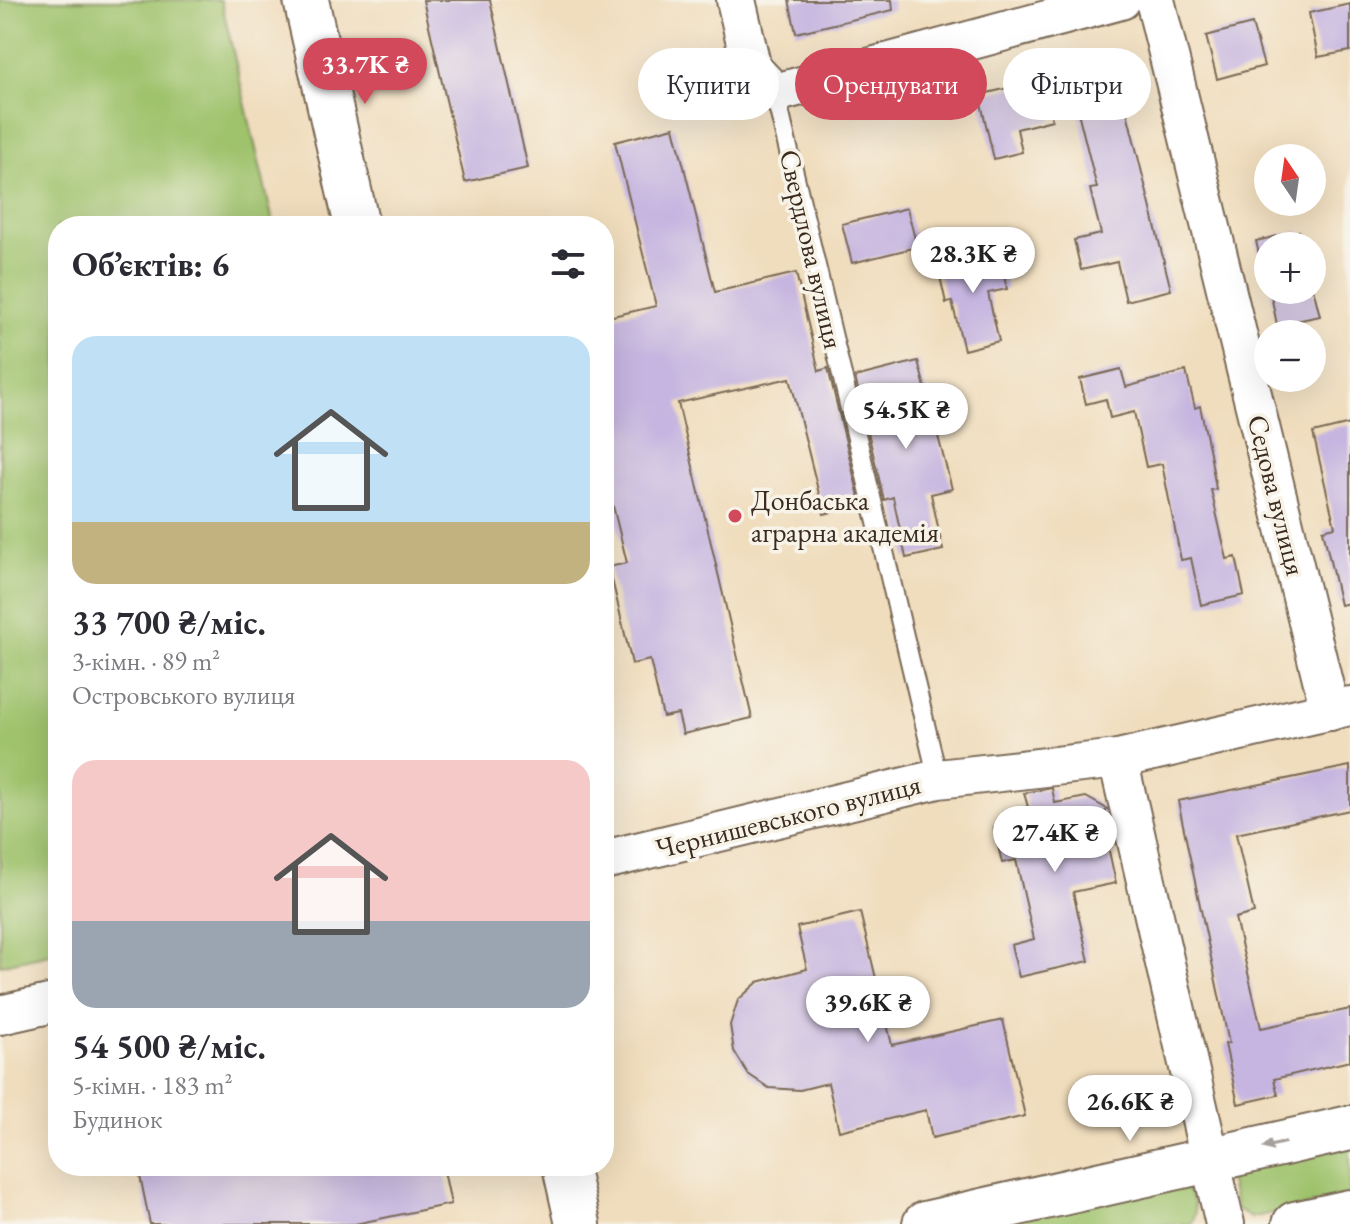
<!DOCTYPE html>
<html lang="uk">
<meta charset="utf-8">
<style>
:root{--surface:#fff;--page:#f2f2f3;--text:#2b2b33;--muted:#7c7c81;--accent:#d1495b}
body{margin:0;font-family:"EB Garamond",serif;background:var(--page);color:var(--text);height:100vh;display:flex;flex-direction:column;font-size:30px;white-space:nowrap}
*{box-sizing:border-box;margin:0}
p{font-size:26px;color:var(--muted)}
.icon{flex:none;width:44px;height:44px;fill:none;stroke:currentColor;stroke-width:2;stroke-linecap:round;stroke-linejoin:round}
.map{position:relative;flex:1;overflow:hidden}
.drawer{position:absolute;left:48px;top:216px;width:566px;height:960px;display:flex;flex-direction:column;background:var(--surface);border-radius:32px;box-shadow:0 8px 32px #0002}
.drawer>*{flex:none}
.hud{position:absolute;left:638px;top:48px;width:592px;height:72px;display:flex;gap:16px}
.needle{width:52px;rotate:347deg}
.tools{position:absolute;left:1254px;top:144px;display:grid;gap:16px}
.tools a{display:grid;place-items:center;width:72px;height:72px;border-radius:50%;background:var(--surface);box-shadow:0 8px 32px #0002;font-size:40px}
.price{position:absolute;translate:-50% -68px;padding:0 18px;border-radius:28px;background:#fff;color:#222;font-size:26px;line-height:52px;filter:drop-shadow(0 2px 4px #0008)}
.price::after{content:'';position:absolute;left:50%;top:48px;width:24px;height:18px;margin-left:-12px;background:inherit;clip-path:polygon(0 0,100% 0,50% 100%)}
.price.active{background:var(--accent);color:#fff}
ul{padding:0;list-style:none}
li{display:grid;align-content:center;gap:16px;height:424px;padding:0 24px}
li span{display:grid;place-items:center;height:248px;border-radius:24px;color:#555}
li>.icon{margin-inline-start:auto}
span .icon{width:144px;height:144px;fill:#fffc;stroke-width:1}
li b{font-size:34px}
h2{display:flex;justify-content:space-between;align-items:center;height:96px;padding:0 24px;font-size:34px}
.pill{padding:0 28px;border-radius:36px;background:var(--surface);box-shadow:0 8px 32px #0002;font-size:28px;line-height:72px}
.pill.active{background:var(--accent);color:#fff}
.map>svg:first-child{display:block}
.green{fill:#9fc26c;stroke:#6d7645;stroke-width:2}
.building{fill:#c6b5e0}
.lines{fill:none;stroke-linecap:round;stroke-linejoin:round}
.service-casing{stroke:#7a6956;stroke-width:22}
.minor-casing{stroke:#7a6956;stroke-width:42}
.tertiary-casing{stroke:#7a6956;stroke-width:48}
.service{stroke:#fff;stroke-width:18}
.minor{stroke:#fff;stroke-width:38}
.tertiary{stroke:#fff;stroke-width:44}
.oneway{fill:#a79f9a}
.poi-dot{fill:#d1495b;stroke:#f7f3e8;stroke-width:3}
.labels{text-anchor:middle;stroke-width:7;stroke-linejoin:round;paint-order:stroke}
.street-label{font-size:28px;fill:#3b2a1e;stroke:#f7f3e8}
.poi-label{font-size:28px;fill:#3b2a1e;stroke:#f7f3e8;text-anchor:start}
</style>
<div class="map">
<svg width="1350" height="1224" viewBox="0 0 1350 1224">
<rect width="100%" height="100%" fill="#f7f3e8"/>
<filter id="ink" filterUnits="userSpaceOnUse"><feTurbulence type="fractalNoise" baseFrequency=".0125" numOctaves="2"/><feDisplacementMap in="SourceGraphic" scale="16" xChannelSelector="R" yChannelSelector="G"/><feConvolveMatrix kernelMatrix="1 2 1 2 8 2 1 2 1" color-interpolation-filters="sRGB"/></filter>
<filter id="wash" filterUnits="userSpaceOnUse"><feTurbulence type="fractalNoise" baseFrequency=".006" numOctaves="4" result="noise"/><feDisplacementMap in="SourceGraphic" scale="32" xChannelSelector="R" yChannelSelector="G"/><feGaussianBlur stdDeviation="1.8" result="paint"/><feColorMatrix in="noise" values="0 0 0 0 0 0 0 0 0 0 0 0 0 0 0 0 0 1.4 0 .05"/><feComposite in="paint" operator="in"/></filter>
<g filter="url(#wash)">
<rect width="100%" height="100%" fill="#f0ddbd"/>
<g class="green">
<polygon points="0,0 221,0 274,226 58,226 58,952 0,965"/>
<polygon points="1350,1138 1350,1196 1251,1218 1237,1210 1228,1176"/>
<path d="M1181 1183C1192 1194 1200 1209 1191 1224H972Z"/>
</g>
<g id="blocks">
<g class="building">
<polygon points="423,0 490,0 528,168 465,182"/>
<polygon points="789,0 892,0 893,10 796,33"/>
<polygon points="1350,4 1350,51 1318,57 1309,13"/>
<polygon points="1252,24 1264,66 1217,79 1206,36"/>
<polygon points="1042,80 1052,120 1017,129 1022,152 994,159 979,95"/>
<polygon points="1123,96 1171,290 1126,301 1117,262 1081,270 1074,240 1101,234 1090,189 1097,188 1077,108"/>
<polygon points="674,127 715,292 796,273 819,371 828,368 861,505 824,514 790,378 678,403 752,718 683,734 678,714 663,717 650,660 632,664 609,567 627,563 612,502 604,504 604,318 656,306 615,142"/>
<polygon points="907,208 917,247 852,263 842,224"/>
<polygon points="1299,231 1303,246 1268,246 1268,281 1265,281 1256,241"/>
<polygon points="998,249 1007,289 988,293 999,341 964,350 952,302 946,303 937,263"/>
<polygon points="1312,284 1320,316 1277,325 1270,290 1312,290"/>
<polygon points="918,361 952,489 931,494 943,550 906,558 893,497 884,500 855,377"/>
<polygon points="1121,369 1126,387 1186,371 1195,408 1200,406 1210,453 1216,489 1211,490 1227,559 1236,557 1244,595 1201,605 1191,558 1181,560 1162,464 1146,467 1134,412 1110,418 1106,399 1086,404 1080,379"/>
<polygon points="1350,424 1350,603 1340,605 1323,530 1335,527 1313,433"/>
<polygon points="1350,766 1350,810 1236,834 1254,913 1235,918 1261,1028 1350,1009 1350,1061 1274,1079 1278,1095 1238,1104 1225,1044 1229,1043 1178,801"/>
<polygon points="1052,788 1055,803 1086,797 1107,809 1102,819 1116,883 1073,892 1089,961 1019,977 1011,945 1034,939 1016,860 1002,863 994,828 1005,826 1003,813 1028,807 1024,793"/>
<polygon points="860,912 892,1045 1003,1020 1025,1116 932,1138 926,1110 839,1131 828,1083 800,1090 769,1088 748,1074 734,1051 730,1025 738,1000 758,982 807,969 797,927"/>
<polygon points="138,1166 443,1166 451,1204 355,1224 150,1224"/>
</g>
</g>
</g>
<g filter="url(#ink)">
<use href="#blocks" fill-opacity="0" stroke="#7a6956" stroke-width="2"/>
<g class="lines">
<defs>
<polyline id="service" points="775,93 938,779"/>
<g id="minor">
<polyline points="736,0 752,69 775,93 1121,0"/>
<polyline points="1155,0 1330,711"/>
<polyline points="1118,759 1225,1224"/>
<polyline points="604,860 938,779 1118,759 1350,706"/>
<polyline points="0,1015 58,1002"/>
</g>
<g id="tertiary">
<polyline points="306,0 357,226"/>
<polyline points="565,1166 578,1224"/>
<polyline points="925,1224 1350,1128"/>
<polyline points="1295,1224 1350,1212"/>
</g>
</defs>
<use href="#service" class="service-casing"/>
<use href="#minor" class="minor-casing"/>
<use href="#tertiary" class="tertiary-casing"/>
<use href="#service" class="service"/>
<use href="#minor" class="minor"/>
<use href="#tertiary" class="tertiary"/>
</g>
<defs><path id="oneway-solid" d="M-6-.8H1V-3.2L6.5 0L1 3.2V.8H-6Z" transform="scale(2)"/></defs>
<use class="oneway" href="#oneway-solid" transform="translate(1274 1145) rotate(167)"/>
</g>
<circle class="poi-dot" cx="735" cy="516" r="8"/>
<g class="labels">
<g class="street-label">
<text transform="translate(812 249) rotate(77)" y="10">Свердлова вулиця</text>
<text transform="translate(1277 495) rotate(76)" y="10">Седова вулиця</text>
<text transform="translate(788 816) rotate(-14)" y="10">Чернишевського вулиця</text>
</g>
<g class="poi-label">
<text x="751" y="510">Донбаська<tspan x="751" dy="32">аграрна академія</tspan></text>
</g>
</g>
</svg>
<div class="tools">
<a><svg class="needle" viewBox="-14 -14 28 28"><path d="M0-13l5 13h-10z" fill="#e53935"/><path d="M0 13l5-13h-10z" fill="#7c7c81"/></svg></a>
<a>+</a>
<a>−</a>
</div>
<b class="price active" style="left:365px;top:106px">33.7K ₴</b>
<b class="price" style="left:973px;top:295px">28.3K ₴</b>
<b class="price" style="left:906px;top:451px">54.5K ₴</b>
<b class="price" style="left:1055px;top:874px">27.4K ₴</b>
<b class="price" style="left:868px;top:1044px">39.6K ₴</b>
<b class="price" style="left:1130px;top:1143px">26.6K ₴</b>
<div class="hud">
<a class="pill">Купити</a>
<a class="pill active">Орендувати</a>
<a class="pill">Фільтри</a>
</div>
<section class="drawer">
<h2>Об’єктів: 6<svg class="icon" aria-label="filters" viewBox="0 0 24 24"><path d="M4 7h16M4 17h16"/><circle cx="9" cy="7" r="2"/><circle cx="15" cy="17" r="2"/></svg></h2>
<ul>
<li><span style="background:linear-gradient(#bfe0f5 75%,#c2b280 0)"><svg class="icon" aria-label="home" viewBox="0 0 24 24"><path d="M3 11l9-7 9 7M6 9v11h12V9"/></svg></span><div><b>33 700 ₴/міс.</b><p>3-кімн. · 89 m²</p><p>Островського вулиця</p></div></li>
<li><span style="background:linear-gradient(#f6c9c9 65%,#9aa5b1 0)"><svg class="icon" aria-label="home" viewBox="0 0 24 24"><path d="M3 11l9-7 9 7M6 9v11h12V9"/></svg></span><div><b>54 500 ₴/міс.</b><p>5-кімн. · 183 m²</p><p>Будинок</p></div></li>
</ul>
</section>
</div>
